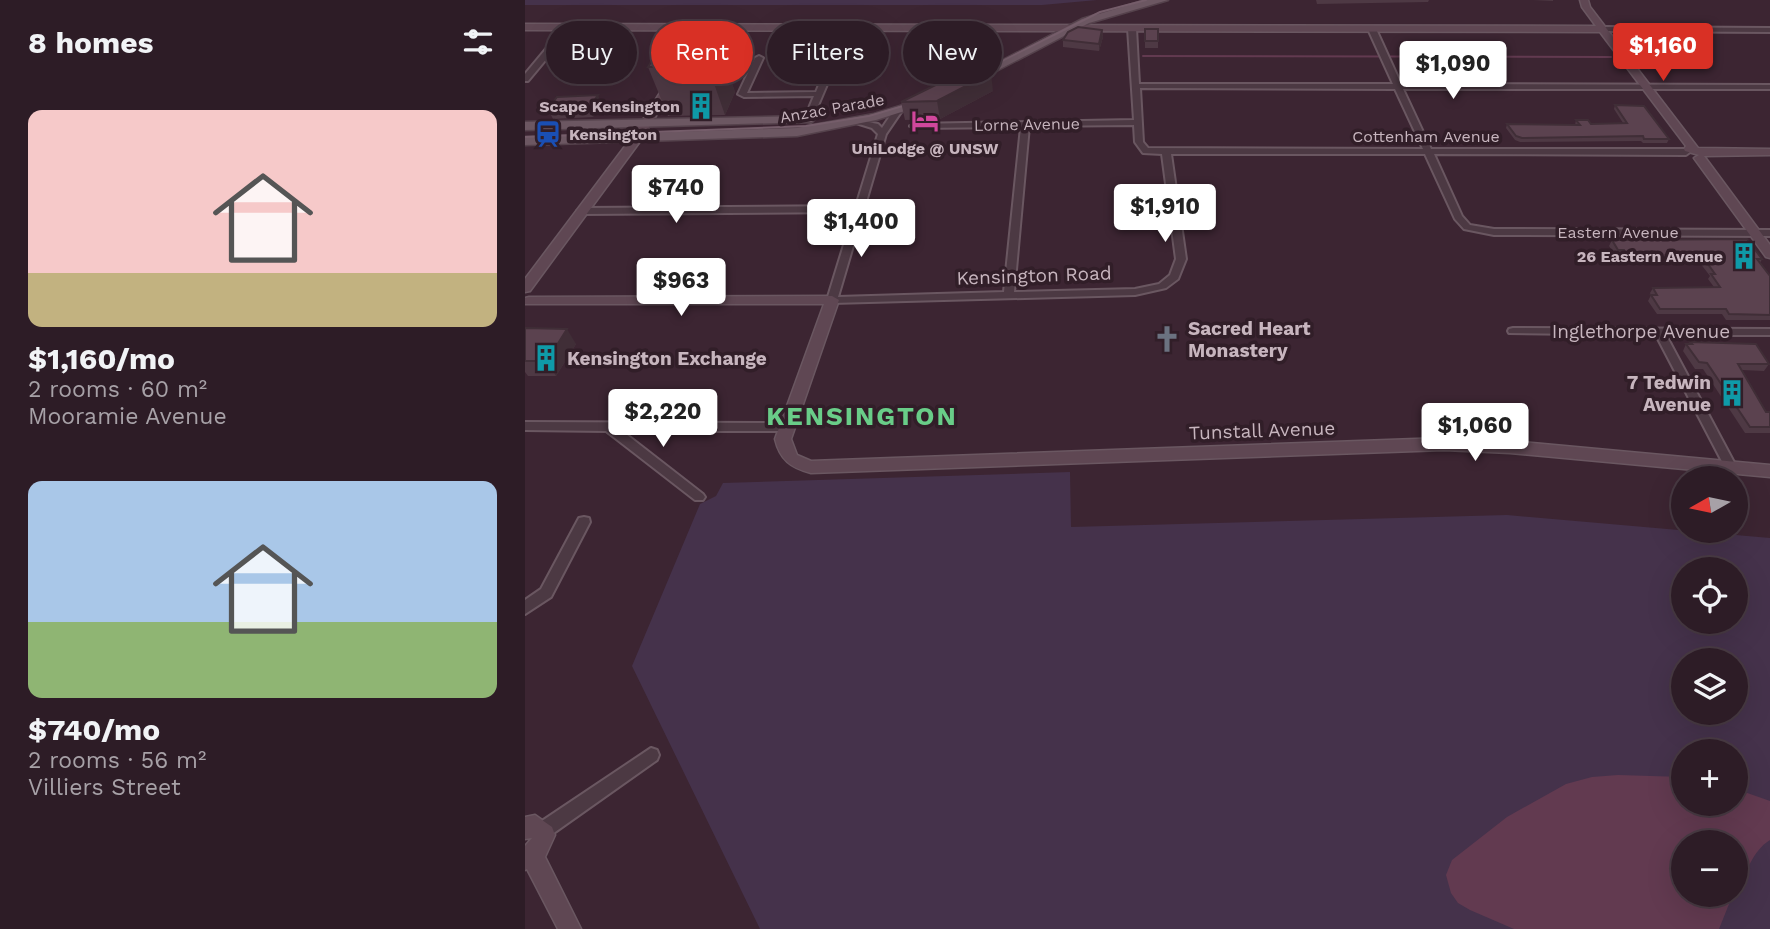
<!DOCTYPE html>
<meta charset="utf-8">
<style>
:root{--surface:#2d1c26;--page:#35252e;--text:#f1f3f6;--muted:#a7a1a7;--line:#483a43;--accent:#d93025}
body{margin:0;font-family:"Work Sans",sans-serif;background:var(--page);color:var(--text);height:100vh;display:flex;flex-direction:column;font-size:26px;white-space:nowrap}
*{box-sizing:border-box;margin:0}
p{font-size:23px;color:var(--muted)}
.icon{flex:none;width:38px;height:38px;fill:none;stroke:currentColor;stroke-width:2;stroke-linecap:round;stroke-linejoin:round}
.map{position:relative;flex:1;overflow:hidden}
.drawer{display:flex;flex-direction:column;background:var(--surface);width:525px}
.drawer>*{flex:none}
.guide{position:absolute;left:21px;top:21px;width:665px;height:63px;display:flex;gap:14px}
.needle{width:46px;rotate:261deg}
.fabs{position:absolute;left:1146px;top:466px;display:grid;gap:14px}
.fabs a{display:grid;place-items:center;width:77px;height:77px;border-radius:50%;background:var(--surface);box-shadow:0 7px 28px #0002,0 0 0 2px var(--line);font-size:35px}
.price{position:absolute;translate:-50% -60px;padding:0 16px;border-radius:7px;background:#fff;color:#222;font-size:23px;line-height:46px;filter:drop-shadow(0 2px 4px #0008)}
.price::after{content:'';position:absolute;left:50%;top:42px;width:21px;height:16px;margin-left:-10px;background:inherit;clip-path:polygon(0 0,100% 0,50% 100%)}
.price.selected{background:var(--accent);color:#fff}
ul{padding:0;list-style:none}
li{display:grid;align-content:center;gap:14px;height:371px;padding:0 28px}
li span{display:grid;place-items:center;height:217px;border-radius:14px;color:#555}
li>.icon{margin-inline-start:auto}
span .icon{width:126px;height:126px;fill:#fffc;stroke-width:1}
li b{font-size:30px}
h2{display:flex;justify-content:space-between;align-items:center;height:84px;padding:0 28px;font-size:30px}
.chip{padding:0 24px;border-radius:32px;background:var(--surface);box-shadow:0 7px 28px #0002,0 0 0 2px var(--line);font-size:24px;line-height:63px}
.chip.selected{background:var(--accent);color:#fff}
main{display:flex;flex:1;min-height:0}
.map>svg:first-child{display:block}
.green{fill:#45324b;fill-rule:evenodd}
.water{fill:#623a50}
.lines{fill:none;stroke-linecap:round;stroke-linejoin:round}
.stream{stroke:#623a50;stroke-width:2}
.street-casing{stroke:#6a5761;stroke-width:4}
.secondary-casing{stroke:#6a5761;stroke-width:3}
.primary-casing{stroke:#55424c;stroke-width:3}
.street{fill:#4c3943;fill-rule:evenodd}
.secondary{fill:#5f4753;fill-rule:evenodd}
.primary{fill:#6c5762;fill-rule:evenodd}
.tram{stroke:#755d6a;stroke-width:2}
.wall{fill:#4e3944}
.shaded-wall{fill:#402e37}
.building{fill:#5b424f;stroke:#402e37;stroke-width:2}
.labels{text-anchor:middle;stroke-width:7;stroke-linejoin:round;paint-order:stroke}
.far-poi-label{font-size:16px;font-weight:bold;fill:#c7b5be;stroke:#311e28;text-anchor:end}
.far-street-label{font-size:16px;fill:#c7b5be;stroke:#311e28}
.street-label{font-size:19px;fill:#c7b5be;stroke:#311e28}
.poi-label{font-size:19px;font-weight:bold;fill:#c7b5be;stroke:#311e28;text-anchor:start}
.district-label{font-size:26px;font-weight:bold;letter-spacing:2px;fill:#69cd88;stroke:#311e28}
</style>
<main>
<section class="drawer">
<h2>8 homes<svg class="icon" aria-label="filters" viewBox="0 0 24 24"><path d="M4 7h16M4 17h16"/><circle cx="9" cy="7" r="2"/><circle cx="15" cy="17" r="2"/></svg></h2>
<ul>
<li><span style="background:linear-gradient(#f6c9c9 75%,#c2b280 0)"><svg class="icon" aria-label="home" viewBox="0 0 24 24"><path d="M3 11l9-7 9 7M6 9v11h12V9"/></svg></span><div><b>$1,160/mo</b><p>2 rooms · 60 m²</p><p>Mooramie Avenue</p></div></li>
<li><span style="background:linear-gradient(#a9c7e8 65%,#8fb573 0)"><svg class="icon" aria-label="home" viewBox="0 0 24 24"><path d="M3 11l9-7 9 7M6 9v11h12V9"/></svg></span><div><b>$740/mo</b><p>2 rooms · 56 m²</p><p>Villiers Street</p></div></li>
</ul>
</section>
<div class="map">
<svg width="1245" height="929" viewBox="0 0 1245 929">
<rect width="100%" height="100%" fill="#3c2532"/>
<g class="green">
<polygon points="0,0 572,0 517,5 0,5"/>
<path d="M545 472 546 527 982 515 1245 538V929H235L107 666 175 504 191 496 198 483ZM1158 569H1211V621H1158ZM1158 660H1211V712H1158ZM1158 751H1211V803H1158ZM1158 842H1211V894H1158Z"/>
</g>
<path class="water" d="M1093 775 1158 777V803H1211V789L1245 801V840C1227 851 1223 872 1211 889V842H1158V894H1208L1194 929H989L945 910 933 903 926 893 921 875 927 860 982 817 1041 784 1067 777Z"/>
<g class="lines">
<polyline class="stream" points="618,56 1086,57"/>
<defs>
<g id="street">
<polygon points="41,25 48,27 3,81 0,81 0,74"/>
<polygon points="322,26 326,28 286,122 279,120 289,96 219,97 213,94 230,58 234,56 238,58 222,93 291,92 318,28"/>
<path d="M607 26 611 28 614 84H868L843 29 847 27 851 29 876 84 1245 85V89H878L906 149H1161L1165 152 1161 155 909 154 937 216 945 225 969 229 1245 230V236L969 235 939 229 930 219 900 154H646L661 259 653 279 641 288 610 295 307 303 302 300 329 212 57 214 52 211 57 208 331 206 353 134 347 128 328 122 332 120 353 124 357 128 369 110H372L376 112 361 134 313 297 479 292 496 127 389 128 385 126 389 124 609 120 603 28ZM615 88 870 89 898 149 623 148 618 142ZM609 125 610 142 618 153 637 154 651 259 645 275 634 284 610 289 489 292 504 126Z"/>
<polygon points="1079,27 1245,28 1245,32 1076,31 1076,27"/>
<polygon points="988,328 1245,329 1245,335 1141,335 1212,468 1210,471 1202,471 1131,335 984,333 983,331 984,329"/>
<polygon points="0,422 260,423 266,427 260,431 97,431 178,494 180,497 178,500 170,500 81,431 0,430"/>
<polygon points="59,517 64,518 65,522 26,597 0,614 0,600 16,589 54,518"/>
<polygon points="126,748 132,750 134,755 132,760 23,837 17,839 11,837 9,831 11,825"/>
</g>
<g id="secondary">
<polygon points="1055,0 1063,0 1065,7 1173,148 1245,149 1245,155 1179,156 1245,245 1245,258 1241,257 1169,158 1174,155 1160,151 1159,149 1161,146 1075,32 0,30 0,24 1071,26 1057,7"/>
<polygon points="143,80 152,82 116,140 5,291 0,292 0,279 107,137"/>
<path d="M307 296 314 300 266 439 272 455 286 461 919 438 985 441 1245 465V477L985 453 919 450 286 473C266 468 255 460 250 439L299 304H0V298L4 297Z"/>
<polygon points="10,815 27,827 30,835 20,857 56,929 33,929 2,869 0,870 0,846 7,838 0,839 0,817"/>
</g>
<g id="primary">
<polygon points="621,0 643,0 564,23 444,85 434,83 557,19"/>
<polygon points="398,99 404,102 402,104 351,120 272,136 0,145 0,137 272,128 349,114"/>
<polygon points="283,116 289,120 287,122 0,130 0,122"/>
</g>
</defs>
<use href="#street" class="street-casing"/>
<use href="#secondary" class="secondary-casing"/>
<use href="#primary" class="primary-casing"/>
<use href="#street" class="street"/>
<use href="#secondary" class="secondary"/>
<use href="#primary" class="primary"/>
<g class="tram">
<polyline points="439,80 575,12 621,0"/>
<polyline points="0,137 281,126 344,116 395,101"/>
</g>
</g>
<g class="wall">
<polygon points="791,0 904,0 903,2 792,4"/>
<polygon points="1008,0 1028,0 1028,1"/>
<rect x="620" y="29" width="13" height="19"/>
<polygon points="577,30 578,37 574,51 538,47 538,40"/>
<polygon points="193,44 210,92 200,115 143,116 123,67"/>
<polygon points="468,91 415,119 380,120 376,102"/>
<polygon points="77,105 68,117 28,119 23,109"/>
<polygon points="1090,105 1144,139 1142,143 1118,143 1116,141 995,142 990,140 981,128 982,124 1050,125 1051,120 1066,124 1098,123 1089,109"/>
<polygon points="1087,240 1237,259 1235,263 1245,276 1245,320 1201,320 1197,314 1132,314 1123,301 1126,295 1125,293 1128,288 1189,287 1183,279 1185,276 1172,259 1147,259 1142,260 1140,263 1101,263 1096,256 1091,256 1084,246"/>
<polygon points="0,328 51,344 31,376 3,376 0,372"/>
<polygon points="1165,342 1244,364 1239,371 1217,370 1241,412 1245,412 1245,433 1220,433 1178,369 1170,369 1158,351 1161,344 1164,344"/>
</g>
<g class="shaded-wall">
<polygon points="577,30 578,37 574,51 574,44"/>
<polygon points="193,44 210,92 200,115 183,66"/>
<polygon points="466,73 468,91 415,119 412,101"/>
<polygon points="73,95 77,105 68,117 64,108"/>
<polygon points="1150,253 1147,259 1142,260 1143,258 1141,255"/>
<polygon points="42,329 51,344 31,376 22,361"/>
</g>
<g class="building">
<polygon points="553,27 577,30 574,44 538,40 543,32"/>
<rect x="620" y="29" width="13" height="12"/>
<polygon points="193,44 183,66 123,67 137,45"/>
<polygon points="451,69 466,73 412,101 376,102 437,72"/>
<polygon points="73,95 64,108 23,109 32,97"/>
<polygon points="1090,105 1119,106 1144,139 1119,139 1118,136 997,138 991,136 982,124 1055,125 1051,120 1063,120 1066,124 1102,123"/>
<polygon points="1222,239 1237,259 1232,259 1245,276 1245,315 1204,314 1201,309 1135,309 1126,295 1132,295 1128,288 1195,287 1186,274 1190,274 1175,253 1150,253 1141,255 1143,258 1104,258 1099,250 1093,250 1087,240"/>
<polygon points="0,328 42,329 22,361 0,361"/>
<polygon points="1165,342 1231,344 1244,364 1213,364 1241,412 1245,412 1245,427 1225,427 1182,363 1174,362 1161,344 1167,344"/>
</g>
<defs>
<symbol id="building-bare" viewBox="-9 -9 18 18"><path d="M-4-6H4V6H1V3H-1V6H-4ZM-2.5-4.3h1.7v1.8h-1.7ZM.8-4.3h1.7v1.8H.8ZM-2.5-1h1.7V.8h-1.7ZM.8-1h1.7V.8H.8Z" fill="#0f9aa8" stroke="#311e28" stroke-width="2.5" paint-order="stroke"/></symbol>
<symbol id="hotel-bare" viewBox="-9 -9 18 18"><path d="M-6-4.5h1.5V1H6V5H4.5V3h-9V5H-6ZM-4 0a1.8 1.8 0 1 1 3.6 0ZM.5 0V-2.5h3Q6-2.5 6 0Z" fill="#d1479c" stroke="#311e28" stroke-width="2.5" paint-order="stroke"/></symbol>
<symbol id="station-bare" viewBox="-9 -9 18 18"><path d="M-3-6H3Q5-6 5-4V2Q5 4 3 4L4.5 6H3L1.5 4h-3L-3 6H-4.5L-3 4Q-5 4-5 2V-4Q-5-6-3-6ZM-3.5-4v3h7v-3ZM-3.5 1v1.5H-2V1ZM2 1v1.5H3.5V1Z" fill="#1a4fb4" stroke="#311e28" stroke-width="2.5" paint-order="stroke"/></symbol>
<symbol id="church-bare" viewBox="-9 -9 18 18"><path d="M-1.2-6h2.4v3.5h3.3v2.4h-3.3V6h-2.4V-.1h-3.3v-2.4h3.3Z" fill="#6b7280" stroke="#311e28" stroke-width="2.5" paint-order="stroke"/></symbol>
</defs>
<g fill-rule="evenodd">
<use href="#building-bare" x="157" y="87" width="38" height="38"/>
<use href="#hotel-bare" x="381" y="102" width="38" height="38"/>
<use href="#station-bare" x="4" y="115" width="38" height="38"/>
<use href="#building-bare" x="1200" y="237" width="38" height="38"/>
<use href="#church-bare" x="623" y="320" width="38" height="38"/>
<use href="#building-bare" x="2" y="339" width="38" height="38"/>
<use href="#building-bare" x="1188" y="374" width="38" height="38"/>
</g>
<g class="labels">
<g class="far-poi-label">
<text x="155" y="112">Scape Kensington</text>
<text x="44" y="140" text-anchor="start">Kensington</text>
<text x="400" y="154" text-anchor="middle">UniLodge @ UNSW</text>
<text x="1198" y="262">26 Eastern Avenue</text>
</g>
<g class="far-street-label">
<text transform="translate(307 108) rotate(-10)" y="6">Anzac Parade</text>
<text transform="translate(502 124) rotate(-1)" y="6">Lorne Avenue</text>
<text x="901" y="142">Cottenham Avenue</text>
<text x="1093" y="238">Eastern Avenue</text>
</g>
<g class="street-label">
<text transform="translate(509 275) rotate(-2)" y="7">Kensington Road</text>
<text x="1116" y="338">Inglethorpe Avenue</text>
<text transform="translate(737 430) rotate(-2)" y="7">Tunstall Avenue</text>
</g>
<g class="poi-label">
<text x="663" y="335">Sacred Heart<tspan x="663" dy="22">Monastery</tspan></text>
<text x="42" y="365">Kensington Exchange</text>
<text x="1186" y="389" text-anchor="end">7 Tedwin<tspan x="1186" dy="22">Avenue</tspan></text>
</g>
<g class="district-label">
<text x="337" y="425">KENSINGTON</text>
</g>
</g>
</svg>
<div class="fabs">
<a><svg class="needle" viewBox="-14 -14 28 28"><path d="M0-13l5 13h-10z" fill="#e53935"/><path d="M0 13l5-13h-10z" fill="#a7a1a7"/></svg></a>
<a><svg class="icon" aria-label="locate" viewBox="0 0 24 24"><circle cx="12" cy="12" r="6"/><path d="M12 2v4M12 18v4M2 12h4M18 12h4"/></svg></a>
<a><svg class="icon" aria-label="layers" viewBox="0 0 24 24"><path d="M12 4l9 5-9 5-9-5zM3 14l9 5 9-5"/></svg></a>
<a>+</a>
<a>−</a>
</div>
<b class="price selected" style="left:1138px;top:83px">$1,160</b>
<b class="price" style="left:928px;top:101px">$1,090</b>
<b class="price" style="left:151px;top:225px">$740</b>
<b class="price" style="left:640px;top:244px">$1,910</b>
<b class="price" style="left:336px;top:259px">$1,400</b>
<b class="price" style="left:156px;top:318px">$963</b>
<b class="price" style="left:138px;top:449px">$2,220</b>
<b class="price" style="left:950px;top:463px">$1,060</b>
<div class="guide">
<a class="chip">Buy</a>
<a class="chip selected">Rent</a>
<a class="chip">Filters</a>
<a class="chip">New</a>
</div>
</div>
</main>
